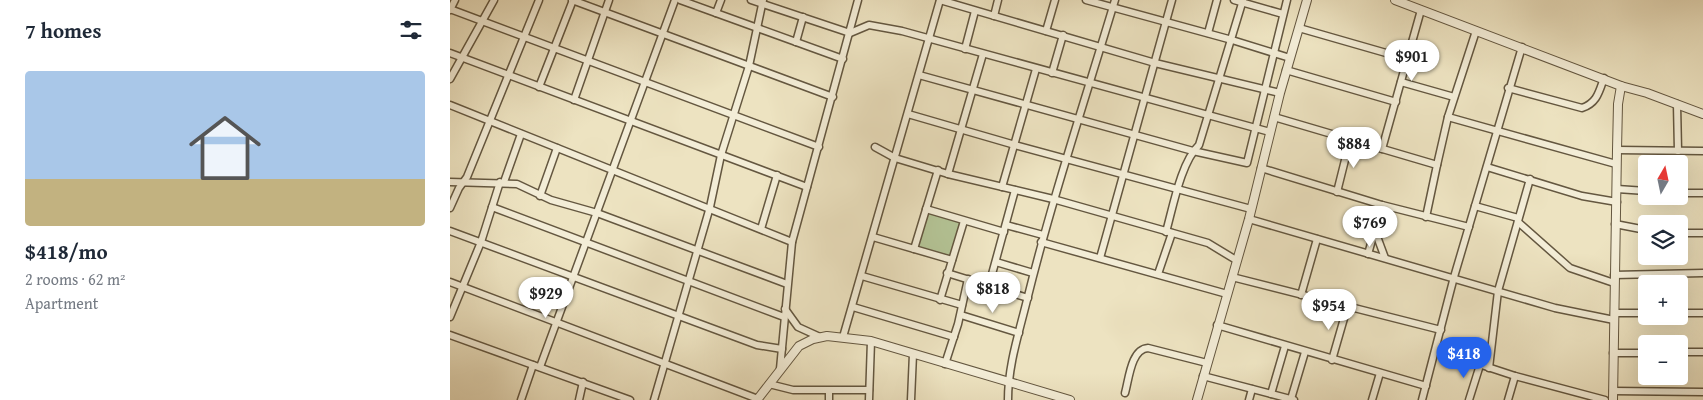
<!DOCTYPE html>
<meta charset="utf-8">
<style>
:root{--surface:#fff;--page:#f6f6f7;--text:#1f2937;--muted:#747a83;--accent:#2563eb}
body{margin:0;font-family:"Gentium Book Plus",serif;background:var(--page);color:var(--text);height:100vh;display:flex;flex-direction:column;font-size:19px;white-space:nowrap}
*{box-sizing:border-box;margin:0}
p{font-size:16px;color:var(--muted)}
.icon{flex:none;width:28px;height:28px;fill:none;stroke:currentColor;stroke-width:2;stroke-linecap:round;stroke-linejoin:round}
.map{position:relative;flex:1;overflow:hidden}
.panel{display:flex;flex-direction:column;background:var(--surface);width:450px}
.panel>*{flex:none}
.needle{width:32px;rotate:9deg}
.buttons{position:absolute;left:1188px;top:155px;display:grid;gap:10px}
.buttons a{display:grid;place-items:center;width:50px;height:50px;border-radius:5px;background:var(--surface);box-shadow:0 5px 20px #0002;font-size:25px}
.price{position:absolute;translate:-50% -42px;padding:0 11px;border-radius:18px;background:#fff;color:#222;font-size:16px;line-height:32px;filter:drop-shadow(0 1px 2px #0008)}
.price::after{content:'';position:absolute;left:50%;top:30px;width:15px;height:11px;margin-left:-8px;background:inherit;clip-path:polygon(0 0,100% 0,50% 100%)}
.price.on{background:var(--accent);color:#fff}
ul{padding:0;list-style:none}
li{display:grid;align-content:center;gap:10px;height:265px;padding:0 25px}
li span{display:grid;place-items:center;height:155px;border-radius:5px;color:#555}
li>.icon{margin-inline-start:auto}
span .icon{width:90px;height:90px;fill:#fffc;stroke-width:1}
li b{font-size:21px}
h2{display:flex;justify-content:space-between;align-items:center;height:60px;padding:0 25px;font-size:21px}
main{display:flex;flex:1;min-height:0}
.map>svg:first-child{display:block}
.green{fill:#b4c496;stroke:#767656}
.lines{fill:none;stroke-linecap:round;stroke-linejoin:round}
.minor-casing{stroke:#645740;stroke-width:9}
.tertiary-casing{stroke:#645740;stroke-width:10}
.minor{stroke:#f3edd7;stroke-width:6}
.tertiary{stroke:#f3edd7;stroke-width:8}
</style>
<main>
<section class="panel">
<h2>7 homes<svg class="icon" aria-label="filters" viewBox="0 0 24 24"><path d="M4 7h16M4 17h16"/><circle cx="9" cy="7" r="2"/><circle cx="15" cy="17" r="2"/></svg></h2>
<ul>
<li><span style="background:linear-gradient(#a9c7e8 70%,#c2b280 0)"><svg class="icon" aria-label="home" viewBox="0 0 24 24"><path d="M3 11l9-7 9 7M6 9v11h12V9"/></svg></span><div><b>$418/mo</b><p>2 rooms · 62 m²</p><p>Apartment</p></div></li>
</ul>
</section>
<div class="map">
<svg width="1253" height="400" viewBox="0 0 1253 400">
<rect width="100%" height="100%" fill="#ede3c1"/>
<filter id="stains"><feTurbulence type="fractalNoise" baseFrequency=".004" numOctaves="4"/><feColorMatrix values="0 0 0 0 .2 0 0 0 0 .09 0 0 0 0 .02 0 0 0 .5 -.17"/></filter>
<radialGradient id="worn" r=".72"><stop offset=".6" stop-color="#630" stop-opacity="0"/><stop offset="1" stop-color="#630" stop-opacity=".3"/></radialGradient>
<polygon class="green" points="478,213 510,222 501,256 468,247"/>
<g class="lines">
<defs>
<g id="minor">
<polyline points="122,0 383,97"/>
<polyline points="230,0 393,59"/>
<polyline points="301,0 400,33 419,25 452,31 820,132"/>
<polyline points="490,0 705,63 830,93"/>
<polyline points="636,0 782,40 840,58"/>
<polyline points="784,0 833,14"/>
<polyline points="0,9 369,147"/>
<polyline points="0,10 5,0"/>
<polyline points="266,13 271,0"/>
<polyline points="544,16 548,0"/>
<polyline points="849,28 957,59"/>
<polyline points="596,31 605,0"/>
<polyline points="1026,31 998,117 1166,164"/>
<polyline points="758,33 767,0"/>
<polyline points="346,42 353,17"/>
<polyline points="515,49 525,11"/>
<polyline points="0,53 357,187"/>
<polyline points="836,70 946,102"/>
<polyline points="602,73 613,35"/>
<polyline points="469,75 743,151 797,163 837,0"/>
<polyline points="0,79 44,0"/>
<polyline points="951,82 1004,97"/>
<polyline points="89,87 123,0"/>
<path d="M1058 88 1132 108C1147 103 1149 92 1154 78"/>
<polyline points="124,100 159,0"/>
<polyline points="1227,104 1228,151"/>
<polyline points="0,105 342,242"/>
<polyline points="458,114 565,145 801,209"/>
<polyline points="824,117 987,165 976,217"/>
<polyline points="425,147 445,158 498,174 603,199 758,243 786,260"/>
<polyline points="932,149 971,10"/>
<polyline points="1167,150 1253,151"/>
<polyline points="987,165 998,117"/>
<polyline points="1037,167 1132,196 1167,202"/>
<polyline points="811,168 932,205 1019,227"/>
<polyline points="498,174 533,54"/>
<polyline points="0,182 67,184 101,200 147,213 337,284"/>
<polyline points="54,182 71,134"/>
<polyline points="552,187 586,69"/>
<polyline points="1167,189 1196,191"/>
<polyline points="887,192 900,140"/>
<polyline points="1229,193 1253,193"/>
<polyline points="90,196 107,148"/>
<polyline points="1025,206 1068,218"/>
<polyline points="42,207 334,317"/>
<polyline points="0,208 9,188 17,177 89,0"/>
<polyline points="476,209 554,232"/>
<polyline points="799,219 1105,308 1164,320"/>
<polyline points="1068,222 1120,268 1164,283"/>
<polyline points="1165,224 1196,230"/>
<polyline points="556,225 593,235"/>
<polyline points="311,229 327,175"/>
<polyline points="0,231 307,345 332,349"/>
<polyline points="925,231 935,258"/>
<path d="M716 232C723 207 731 162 749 145L793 0"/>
<polyline points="1229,233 1253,233"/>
<polyline points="423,237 502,260"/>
<polyline points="591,242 777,294"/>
<polyline points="464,249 488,170"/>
<polyline points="918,254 932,205"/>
<polyline points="650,258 722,0"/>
<polyline points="546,262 583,273"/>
<polyline points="497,273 578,298"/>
<polyline points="708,274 722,233"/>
<polyline points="1164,275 1253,273"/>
<polyline points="412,276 512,305"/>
<polyline points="782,277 991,330"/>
<polyline points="0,282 308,399"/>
<polyline points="539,285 565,190"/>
<polyline points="851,295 867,239"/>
<polyline points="490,300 514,221"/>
<polyline points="403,307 504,337"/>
<polyline points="335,309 348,327 370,337"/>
<polyline points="1164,313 1196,313"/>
<polyline points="1229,313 1253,313"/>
<polyline points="511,315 569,333"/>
<polyline points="0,317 31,242 50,182"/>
<polyline points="767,325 976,386"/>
<polyline points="0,335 180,400"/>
<polyline points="393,337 490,0"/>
<polyline points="986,350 1065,376 1155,400"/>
<polyline points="1229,352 1253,352"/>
<polyline points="1163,353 1196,353"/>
<polyline points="882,360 897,308"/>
<polyline points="495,364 508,324 518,279"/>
<polyline points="90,367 225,0"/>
<polyline points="1039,368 1048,291 1080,179"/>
<polyline points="330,369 342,242 408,0"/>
<polyline points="753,376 844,400"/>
<polyline points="319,384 343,390 419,390"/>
<polyline points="1163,391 1253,392"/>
<path d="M675 393C679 379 681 349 698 348L757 363"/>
<polyline points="821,394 835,346"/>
<polyline points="841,399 855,352"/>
<polyline points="71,400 83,365"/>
<polyline points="129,400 133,382"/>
<polyline points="204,400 260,207 271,155 299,66 313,0"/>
<polyline points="379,400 379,391"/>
<polyline points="419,400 421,341"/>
<polyline points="461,400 463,354"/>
<path d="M558 400C558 365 569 333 577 300 602 199 635 100 665 0"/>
<polyline points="799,400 802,389"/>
<polyline points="922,400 930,373"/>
<polyline points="972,400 1004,277 1072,47"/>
<polyline points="1019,400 1030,365"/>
<polyline points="1058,400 1065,376"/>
</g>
<g id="tertiary">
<polyline points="945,0 1171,86 1197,93 1253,114"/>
<polyline points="307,400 349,346 363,339 377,336 421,341 620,400"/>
<polyline points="747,400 799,219 830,93 857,0"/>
<polyline points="1163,400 1167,150 1168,104 1171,86"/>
</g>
</defs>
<use href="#minor" class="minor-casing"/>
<use href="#tertiary" class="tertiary-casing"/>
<use href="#minor" class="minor"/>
<use href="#tertiary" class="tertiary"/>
</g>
<rect width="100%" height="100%" filter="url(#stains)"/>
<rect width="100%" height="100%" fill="url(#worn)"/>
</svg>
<div class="buttons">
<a><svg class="needle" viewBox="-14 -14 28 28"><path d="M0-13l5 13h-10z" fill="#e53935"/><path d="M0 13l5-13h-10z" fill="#747a83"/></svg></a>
<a><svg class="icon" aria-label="layers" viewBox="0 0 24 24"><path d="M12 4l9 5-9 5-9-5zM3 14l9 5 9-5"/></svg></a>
<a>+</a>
<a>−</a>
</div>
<b class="price" style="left:962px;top:82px">$901</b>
<b class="price" style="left:904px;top:169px">$884</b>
<b class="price" style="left:920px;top:248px">$769</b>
<b class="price" style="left:543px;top:314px">$818</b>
<b class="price" style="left:96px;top:319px">$929</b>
<b class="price" style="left:879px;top:331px">$954</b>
<b class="price on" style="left:1014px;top:379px">$418</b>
</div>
</main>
